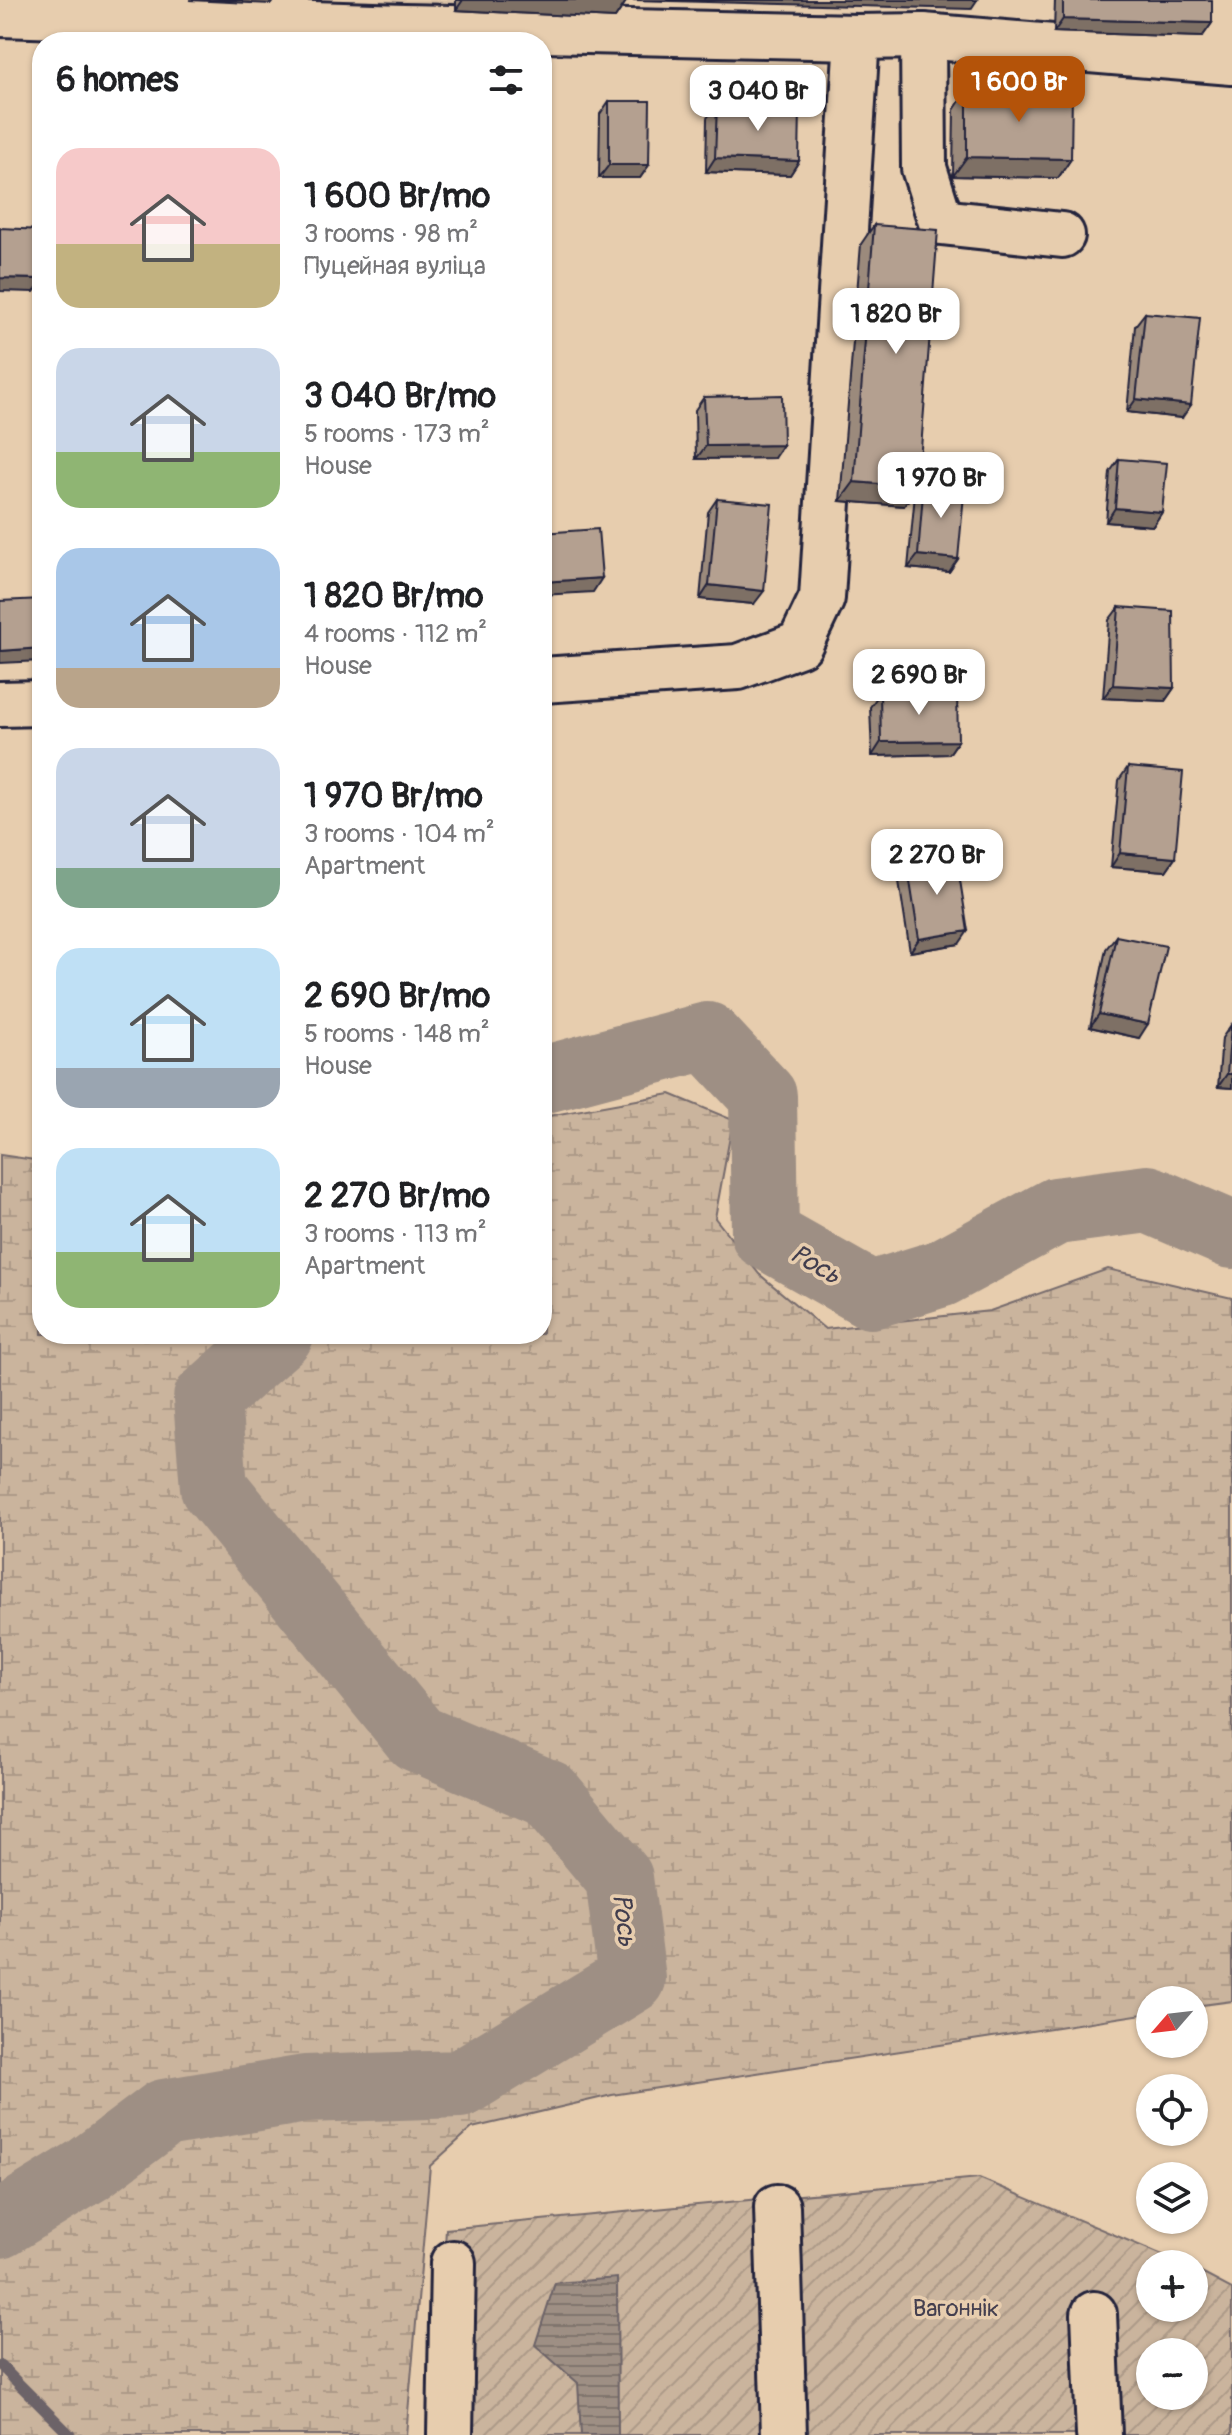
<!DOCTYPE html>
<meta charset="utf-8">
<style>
:root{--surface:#fff;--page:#f6f6f6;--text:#202124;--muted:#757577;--accent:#b45309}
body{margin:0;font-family:Pangolin,sans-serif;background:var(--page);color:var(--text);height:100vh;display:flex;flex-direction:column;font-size:30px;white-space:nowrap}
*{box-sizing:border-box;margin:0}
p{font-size:26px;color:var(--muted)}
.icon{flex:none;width:44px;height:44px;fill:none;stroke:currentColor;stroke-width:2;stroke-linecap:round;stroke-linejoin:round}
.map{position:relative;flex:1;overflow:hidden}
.panel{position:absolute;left:32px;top:32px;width:520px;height:1312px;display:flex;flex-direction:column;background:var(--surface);border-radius:32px;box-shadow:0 2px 6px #0004}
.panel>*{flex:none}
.needle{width:52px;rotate:242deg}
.fabs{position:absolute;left:1136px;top:1986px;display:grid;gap:16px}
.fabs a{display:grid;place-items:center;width:72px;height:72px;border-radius:50%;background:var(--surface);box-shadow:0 2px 6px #0004;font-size:40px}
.price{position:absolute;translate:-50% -68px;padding:0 18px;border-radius:16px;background:#fff;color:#222;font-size:26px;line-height:52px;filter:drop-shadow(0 2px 4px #0008)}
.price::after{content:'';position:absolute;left:50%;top:48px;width:24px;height:18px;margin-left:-12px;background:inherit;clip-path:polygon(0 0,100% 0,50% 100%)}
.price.current{background:var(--accent);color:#fff}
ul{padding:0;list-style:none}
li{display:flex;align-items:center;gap:24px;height:200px;padding:0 24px}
li span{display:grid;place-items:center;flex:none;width:224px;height:160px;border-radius:24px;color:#555}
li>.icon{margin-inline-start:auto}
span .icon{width:96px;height:96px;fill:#fffc;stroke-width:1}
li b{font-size:34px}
h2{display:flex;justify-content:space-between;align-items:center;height:96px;padding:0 24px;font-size:34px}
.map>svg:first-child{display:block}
.built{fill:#d8c0a5}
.wetland{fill:url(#wetland-marsh);stroke:#766b6c;stroke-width:2}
.garden{fill:url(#garden-furrows);stroke:#766b6c;stroke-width:2;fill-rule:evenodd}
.water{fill:url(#water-rules);stroke:#6c6367;stroke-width:2}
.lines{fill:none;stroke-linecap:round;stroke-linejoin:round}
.stream{stroke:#6c6367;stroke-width:11}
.river{stroke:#9e8f84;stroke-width:68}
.minor-casing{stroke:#22223b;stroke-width:50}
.minor{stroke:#e7cdae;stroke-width:44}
.wall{fill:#9b8a7c;stroke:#22223b;stroke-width:2}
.shaded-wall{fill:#7e7065;stroke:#22223b;stroke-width:2}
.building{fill:#b4a090;stroke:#22223b;stroke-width:2}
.labels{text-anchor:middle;stroke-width:7;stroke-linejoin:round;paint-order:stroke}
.park-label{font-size:24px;fill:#443f4f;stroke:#e7cdae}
.water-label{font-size:26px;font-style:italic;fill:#413d4d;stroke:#e7cdae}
</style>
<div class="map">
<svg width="1232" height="2435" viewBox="0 0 1232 2435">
<defs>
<pattern id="wetland-marsh" width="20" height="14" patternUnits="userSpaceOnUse" patternTransform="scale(2)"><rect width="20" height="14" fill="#cab49d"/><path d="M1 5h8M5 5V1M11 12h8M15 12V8" fill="none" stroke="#ad9a88"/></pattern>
<pattern id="garden-furrows" width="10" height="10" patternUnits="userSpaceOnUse" patternTransform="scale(2)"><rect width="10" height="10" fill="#cab49d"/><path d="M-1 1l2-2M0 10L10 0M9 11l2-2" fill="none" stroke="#ad9a88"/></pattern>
<pattern id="water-rules" width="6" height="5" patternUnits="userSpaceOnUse" patternTransform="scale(2)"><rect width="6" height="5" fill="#9e8f84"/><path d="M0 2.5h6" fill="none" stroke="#80746d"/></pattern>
</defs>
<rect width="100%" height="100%" fill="#e7cdae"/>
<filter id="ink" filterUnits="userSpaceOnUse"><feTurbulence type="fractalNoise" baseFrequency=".0125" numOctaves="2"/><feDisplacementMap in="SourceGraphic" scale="16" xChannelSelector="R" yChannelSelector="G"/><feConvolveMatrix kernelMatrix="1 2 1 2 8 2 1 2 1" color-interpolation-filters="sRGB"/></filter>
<g filter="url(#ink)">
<polygon class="built" points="189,0 617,0 615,18"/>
<polygon class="wetland" points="670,1094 733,1120 715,1218 759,1274 825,1329 990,1311 1108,1269 1232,1298 1232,2001 1194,2006 1194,2000 1150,2000 1150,2013 612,2095 472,2128 430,2166 406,2435 0,2435 0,1155 42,1161 42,1334 542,1334 542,1117"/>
<path class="garden" d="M979 2178 1184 2264H1150V2308H1194V2269L1232 2289V2435H434L446 2229ZM1150 2352H1194V2396H1150Z"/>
<polygon class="water" points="617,2278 618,2435 581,2435 578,2383 535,2345 555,2283"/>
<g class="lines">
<polyline class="stream" points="0,2365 70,2435"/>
<g class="river">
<polyline points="542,1080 707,1036 763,1096 765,1235 871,1295 942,1273 1056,1211 1148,1199 1232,1235"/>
<polyline points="0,2224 88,2170 164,2113 305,2089 460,2084 632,1979 619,1878 549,1794 417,1738 214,1488 207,1399 280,1334"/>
</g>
<defs>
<g id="minor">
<polyline points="0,14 404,27 857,37 923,36 1232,62"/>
<polyline points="923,36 924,168 941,222 1062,235"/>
<polyline points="1215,60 1220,0"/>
<polyline points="542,680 738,667 800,644 822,598 857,37"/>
<polyline points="0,704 42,703"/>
<polyline points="777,2207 784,2435"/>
<polyline points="1094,2314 1099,2435"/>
<polyline points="450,2435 453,2263"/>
</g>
</defs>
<use href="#minor" class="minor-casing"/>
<use href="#minor" class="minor"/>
</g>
<g class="wall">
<polygon points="456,0 627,0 615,18 456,10"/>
<polygon points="1055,0 1212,0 1212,23 1202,37 1054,32"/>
<polygon points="967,90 1071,159 1058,178 953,176 954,110"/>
<polygon points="609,101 649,165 640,178 599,178 600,114"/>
<polygon points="717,105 799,161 790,175 706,172 707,118"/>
<polygon points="874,225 904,506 840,501 861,244"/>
<polygon points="1145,313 1182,418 1127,412 1135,326"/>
<polygon points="704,397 774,458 696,459 695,410"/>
<polygon points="1119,459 1162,512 1153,526 1106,522 1110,472"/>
<polygon points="924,481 958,559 949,572 908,568 915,494"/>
<polygon points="717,499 754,604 700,599 708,512"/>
<polygon points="1119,607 1174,688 1165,701 1103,698 1109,620"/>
<polygon points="880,693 958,741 949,754 872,756 870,707"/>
<polygon points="1128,767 1175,858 1166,871 1111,867 1119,780"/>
<polygon points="907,862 959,944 910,952 898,875"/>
<polygon points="1116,936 1139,1038 1090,1027 1106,949"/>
<polygon points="1231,1025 1232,1088 1218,1087 1222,1038"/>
</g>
<g class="shaded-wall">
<polygon points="189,0 274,0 271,4"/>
<polygon points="463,0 627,0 615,18 456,10"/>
<polygon points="633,0 977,0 971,9"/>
<polygon points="1063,19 1212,23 1202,37 1054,32"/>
<polygon points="967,157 1071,159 1058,178 953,176"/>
<polygon points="715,158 799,161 790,175 706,172"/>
<polygon points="609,165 649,165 640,178 599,178"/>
<polygon points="0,278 42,279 42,282 34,292 0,291"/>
<polygon points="1136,399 1191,405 1182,418 1127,412"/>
<polygon points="783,445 774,458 696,459 706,446"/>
<polygon points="854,482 918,487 904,506 840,501"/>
<polygon points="1115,508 1162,512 1153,526 1106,522"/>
<polygon points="918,555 958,559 949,572 908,568"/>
<polygon points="602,578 593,592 542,595 542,582"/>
<polygon points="709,585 764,591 754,604 700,599"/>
<polygon points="42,648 42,661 0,663 0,651"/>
<polygon points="1113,685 1174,688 1165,701 1103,698"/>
<polygon points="958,741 949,754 872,756 881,742"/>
<polygon points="1120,853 1175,858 1166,871 1111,867"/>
<polygon points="968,931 959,944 910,952 919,939"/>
<polygon points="1099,1014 1148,1024 1139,1038 1090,1027"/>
<polygon points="1227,1074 1232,1074 1232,1088 1218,1087"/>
</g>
<g class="building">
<polygon points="1063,0 1212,0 1212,23 1063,19"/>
<polygon points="967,90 1072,92 1071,159 967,157"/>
<polygon points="609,101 650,101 649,165 609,165"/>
<polygon points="717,105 800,108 799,161 715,158"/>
<polygon points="874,225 938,230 918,487 854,482"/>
<polygon points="0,228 42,230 42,279 0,278"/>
<polygon points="1145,313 1200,318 1191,405 1136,399"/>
<polygon points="782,395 783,445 706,446 704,397"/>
<polygon points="1119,459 1167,463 1162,512 1115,508"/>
<polygon points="924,481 965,484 958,559 918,555"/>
<polygon points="717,499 772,504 764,591 709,585"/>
<polygon points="598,529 602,578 542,582 542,533"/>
<polygon points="42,599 42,648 0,651 0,601"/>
<polygon points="1119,607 1173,611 1174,688 1113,685"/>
<polygon points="957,692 958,741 881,742 880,693"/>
<polygon points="1128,767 1183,772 1175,858 1120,853"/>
<polygon points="956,855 968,931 919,939 907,862"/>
<polygon points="1116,936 1166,946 1148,1024 1099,1014"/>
<polygon points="1231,1025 1232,1025 1232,1074 1227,1074"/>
</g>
</g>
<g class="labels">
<g class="park-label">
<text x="956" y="2316">Вагоннік</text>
</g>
<g class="water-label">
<text transform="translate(816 1264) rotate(30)" y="9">Рось</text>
<text transform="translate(625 1920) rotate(83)" y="9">Рось</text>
</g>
</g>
</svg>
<div class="fabs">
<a><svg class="needle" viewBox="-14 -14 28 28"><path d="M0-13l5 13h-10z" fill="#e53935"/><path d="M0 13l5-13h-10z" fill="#757577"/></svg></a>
<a><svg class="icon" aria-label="locate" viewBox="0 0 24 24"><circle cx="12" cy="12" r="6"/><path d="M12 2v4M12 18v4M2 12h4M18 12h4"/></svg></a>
<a><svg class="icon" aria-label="layers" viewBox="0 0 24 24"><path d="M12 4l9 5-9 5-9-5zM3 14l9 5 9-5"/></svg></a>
<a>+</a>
<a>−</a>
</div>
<b class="price current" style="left:1019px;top:124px">1 600 Br</b>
<b class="price" style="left:758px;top:133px">3 040 Br</b>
<b class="price" style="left:896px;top:356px">1 820 Br</b>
<b class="price" style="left:941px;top:520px">1 970 Br</b>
<b class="price" style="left:919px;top:717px">2 690 Br</b>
<b class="price" style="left:937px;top:897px">2 270 Br</b>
<section class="panel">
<h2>6 homes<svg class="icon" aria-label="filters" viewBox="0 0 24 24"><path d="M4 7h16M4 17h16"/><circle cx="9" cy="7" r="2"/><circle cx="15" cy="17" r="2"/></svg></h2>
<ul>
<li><span style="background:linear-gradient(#f6c9c9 60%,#c2b280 0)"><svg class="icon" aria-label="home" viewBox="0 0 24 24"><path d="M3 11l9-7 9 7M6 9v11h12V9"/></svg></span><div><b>1 600 Br/mo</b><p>3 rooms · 98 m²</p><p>Пуцейная вуліца</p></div></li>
<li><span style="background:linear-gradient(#c9d6e8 65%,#8fb573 0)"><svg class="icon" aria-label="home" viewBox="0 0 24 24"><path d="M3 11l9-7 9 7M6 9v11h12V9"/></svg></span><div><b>3 040 Br/mo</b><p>5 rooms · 173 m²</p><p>House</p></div></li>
<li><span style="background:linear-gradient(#a9c7e8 75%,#b9a48a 0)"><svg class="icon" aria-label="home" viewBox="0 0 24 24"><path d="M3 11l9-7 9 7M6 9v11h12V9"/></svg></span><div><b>1 820 Br/mo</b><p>4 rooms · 112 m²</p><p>House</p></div></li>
<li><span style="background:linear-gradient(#c9d6e8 75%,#7fa58c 0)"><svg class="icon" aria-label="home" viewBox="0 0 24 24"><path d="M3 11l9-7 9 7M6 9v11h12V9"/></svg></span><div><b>1 970 Br/mo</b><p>3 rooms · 104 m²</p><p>Apartment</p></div></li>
<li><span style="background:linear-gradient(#bfe0f5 75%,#9aa5b1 0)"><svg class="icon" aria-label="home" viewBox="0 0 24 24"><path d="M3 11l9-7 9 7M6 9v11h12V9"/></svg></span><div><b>2 690 Br/mo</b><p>5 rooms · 148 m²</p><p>House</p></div></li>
<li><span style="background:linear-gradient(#bfe0f5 65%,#8fb573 0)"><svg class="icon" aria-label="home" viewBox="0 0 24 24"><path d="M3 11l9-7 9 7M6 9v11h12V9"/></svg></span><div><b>2 270 Br/mo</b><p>3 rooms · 113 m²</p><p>Apartment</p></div></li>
</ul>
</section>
</div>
